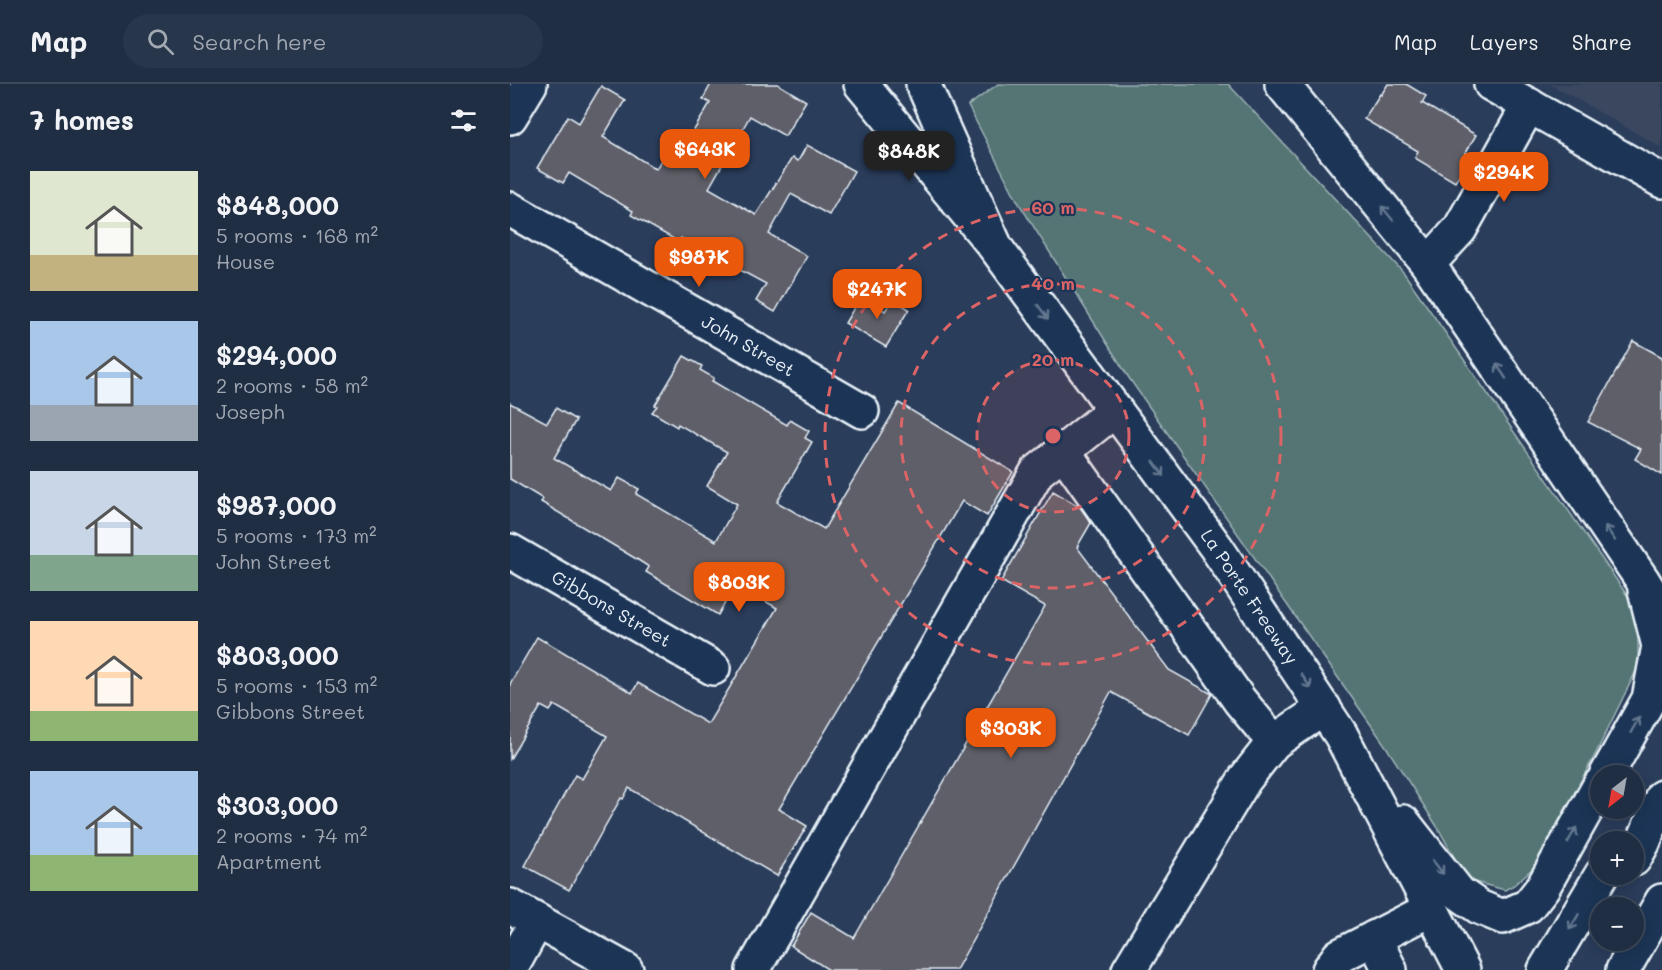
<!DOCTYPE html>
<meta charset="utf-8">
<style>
:root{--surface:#202e44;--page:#28364b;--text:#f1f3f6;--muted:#a2a8b2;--line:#3d4a5d;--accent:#ea580c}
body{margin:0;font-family:Mali,sans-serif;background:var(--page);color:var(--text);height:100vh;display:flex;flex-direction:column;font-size:22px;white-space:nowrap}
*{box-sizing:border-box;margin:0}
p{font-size:20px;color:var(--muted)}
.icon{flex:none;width:33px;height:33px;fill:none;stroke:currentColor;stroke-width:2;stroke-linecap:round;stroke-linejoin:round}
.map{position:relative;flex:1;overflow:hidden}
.drawer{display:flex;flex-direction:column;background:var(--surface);width:510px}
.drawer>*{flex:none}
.needle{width:39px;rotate:211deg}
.fabs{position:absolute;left:1080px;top:681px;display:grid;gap:12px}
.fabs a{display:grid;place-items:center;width:54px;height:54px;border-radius:50%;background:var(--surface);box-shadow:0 3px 15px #0003,0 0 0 2px var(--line);font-size:30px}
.price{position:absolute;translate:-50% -51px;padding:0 14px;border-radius:12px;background:var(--accent);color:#fff;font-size:20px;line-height:39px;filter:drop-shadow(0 2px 3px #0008)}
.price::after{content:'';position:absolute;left:50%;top:36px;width:18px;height:14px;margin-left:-9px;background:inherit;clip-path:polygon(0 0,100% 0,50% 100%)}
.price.active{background:#222;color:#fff}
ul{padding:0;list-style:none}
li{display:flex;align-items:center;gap:18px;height:150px;padding:0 30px}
li span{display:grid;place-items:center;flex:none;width:168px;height:120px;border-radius:0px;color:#555}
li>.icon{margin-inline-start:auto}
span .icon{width:72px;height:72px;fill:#fffc;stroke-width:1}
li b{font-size:26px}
h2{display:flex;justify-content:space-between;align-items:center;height:72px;padding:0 30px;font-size:26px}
header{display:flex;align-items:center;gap:36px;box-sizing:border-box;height:84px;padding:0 30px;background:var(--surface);border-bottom:2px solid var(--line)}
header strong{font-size:28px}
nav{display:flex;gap:33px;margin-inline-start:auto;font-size:21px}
.search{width:420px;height:54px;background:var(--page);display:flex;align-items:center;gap:15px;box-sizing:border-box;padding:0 21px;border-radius:33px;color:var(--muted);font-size:22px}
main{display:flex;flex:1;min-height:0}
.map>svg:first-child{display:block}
.built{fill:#3a475f}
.green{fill:#557574;stroke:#9eb3b6;stroke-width:1.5}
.building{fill:#5f5e69;stroke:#e8f1f8;stroke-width:1.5}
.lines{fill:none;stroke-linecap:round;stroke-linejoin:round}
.minor-casing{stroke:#e8f1f8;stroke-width:38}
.major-casing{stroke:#e8f1f8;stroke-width:38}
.highway-casing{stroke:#e8f1f8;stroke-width:38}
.minor{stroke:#1d3557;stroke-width:33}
.major{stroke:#1d3557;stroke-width:33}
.highway{stroke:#1d3557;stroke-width:33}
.oneway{stroke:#64778f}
.ring{fill:none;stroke:#db6466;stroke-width:3;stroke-dasharray:10 8}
.labels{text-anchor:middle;stroke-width:4.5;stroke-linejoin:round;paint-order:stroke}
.street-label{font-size:18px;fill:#e8f1f8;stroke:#1d3557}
.centre{fill:#db6466;stroke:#1d3557;stroke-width:3}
.ring-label{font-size:18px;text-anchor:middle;font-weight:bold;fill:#db6466;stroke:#1d3557;stroke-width:4.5;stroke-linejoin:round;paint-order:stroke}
</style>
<header>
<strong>Map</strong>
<div class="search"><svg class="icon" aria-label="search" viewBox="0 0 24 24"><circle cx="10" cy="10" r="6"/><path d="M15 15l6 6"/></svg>Search here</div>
<nav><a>Map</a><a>Layers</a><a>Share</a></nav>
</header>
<main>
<section class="drawer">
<h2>7 homes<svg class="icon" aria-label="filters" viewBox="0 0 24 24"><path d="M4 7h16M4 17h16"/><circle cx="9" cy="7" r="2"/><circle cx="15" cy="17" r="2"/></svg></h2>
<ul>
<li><span style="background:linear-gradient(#dfe7d0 70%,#c2b280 0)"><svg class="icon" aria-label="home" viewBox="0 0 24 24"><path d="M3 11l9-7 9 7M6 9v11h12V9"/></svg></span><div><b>$848,000</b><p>5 rooms · 168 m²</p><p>House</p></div></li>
<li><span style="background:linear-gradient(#a9c7e8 70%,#9aa5b1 0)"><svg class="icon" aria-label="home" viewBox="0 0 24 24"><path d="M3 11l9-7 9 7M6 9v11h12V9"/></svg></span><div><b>$294,000</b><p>2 rooms · 58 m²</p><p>Joseph</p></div></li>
<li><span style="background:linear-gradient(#c9d6e8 70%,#7fa58c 0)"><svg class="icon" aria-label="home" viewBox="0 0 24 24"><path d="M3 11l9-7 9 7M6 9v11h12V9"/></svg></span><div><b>$987,000</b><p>5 rooms · 173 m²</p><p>John Street</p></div></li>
<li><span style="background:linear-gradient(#ffd9b3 75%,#8fb573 0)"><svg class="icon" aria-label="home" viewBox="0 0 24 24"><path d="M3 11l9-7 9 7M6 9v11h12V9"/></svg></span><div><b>$803,000</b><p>5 rooms · 153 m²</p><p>Gibbons Street</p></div></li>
<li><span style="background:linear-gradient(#a9c7e8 70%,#8fb573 0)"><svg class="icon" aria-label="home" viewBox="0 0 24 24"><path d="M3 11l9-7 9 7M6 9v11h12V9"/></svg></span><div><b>$303,000</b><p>2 rooms · 74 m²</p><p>Apartment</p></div></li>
</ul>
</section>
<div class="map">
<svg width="1152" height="886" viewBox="0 0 1152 886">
<rect width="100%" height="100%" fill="#2a3d5b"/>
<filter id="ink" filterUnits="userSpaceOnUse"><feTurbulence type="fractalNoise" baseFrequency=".0167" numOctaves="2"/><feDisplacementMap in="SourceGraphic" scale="12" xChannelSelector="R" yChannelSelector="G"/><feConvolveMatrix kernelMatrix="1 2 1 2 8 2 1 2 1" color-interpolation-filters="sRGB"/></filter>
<g filter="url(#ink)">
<polygon class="built" points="1040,0 1152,0 1152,64"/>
<polygon class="green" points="488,0 718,0 894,189 1128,527 1128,583 1086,669 1024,783 1004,801 995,806 957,796 928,744 875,661 619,294 508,118 458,22"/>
<g class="building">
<polygon points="201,0 268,0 296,17 275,52 240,32 199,104 246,131 282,74 288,77 297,61 344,87 319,131 281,110 259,150 297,172 265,228 246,217 256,200 171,154 169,158 121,131 123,127 59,89 53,99 27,84 58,32 69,39 91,2 115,16 93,53 146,85 155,69 167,75 200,19 193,15"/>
<polygon points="878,0 896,0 916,12 912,19 966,51 955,70 961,73 945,98 905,74 908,67 854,35 870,10 871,11"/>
<polygon points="351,212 375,227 383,215 399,225 376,263 335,239"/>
<polygon points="1123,257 1152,273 1152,391 1125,375 1131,365 1078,338"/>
<polygon points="174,272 192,282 190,286 204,294 202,297 277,341 280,336 299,347 295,354 302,358 267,418 314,445 389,319 503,388 477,432 452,417 269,725 297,742 267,792 119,704 113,715 111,714 59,806 15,782 65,691 72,695 97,652 44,621 40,627 31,622 0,675 0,600 27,553 35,558 35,557 122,609 128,599 198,640 267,524 226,500 208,531 136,488 139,483 128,476 31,418 33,415 0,395 0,319 37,339 46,324 66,336 44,374 101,407 109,394 129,405 126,410 206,457 227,420 197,402 217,368 168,340 167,343 142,328 147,322 145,321"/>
<polygon points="543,407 570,423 581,439 567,463 659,586 702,610 679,651 601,608 446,886 319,886 281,862 301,828 344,854 535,522 491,497"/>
</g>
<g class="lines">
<defs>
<g id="minor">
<polyline points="981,0 1152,97"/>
<polyline points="0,33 20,0"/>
<polyline points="0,125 352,327"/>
<polyline points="918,180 950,145 1019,21"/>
<polyline points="553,367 730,617 764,658 814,624"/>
<polyline points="0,467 203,584"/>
<polyline points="0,822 116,886"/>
<polyline points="864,854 880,886"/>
<polyline points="0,886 27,837"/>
<polyline points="243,886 527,388 605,326"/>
<polyline points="619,886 735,695 764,658"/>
<polyline points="819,886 829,872 921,825"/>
</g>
<g id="major">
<polyline points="351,0 486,164 706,463 831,651 953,886"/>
<polyline points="772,0 918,180 1133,497 1152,528"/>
<polyline points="1096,692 1139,615 1149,562 1135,506"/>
<polyline points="893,738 949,809 969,823 993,833 1018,822 1033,803 1090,701"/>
<polyline points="1124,775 1133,759 1152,713"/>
<polyline points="1035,886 1092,790"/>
<polyline points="1113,886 1152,817"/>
</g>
<polyline id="highway" points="413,0 486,164"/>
</defs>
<use href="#minor" class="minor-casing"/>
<use href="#major" class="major-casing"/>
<use href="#highway" class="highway-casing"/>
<use href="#minor" class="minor"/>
<use href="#major" class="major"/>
<use href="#highway" class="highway"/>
</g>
<defs><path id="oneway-shaft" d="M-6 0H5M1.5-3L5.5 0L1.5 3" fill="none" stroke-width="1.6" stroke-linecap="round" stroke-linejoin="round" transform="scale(1.5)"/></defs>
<g class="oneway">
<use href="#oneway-shaft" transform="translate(877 129) rotate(-129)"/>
<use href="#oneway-shaft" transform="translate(533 228) rotate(54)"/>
<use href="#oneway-shaft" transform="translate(991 287) rotate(-124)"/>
<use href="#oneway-shaft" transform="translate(649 385) rotate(54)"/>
<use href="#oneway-shaft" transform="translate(1100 449) rotate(-124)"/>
<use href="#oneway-shaft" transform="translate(796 597) rotate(56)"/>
<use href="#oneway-shaft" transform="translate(1125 641) rotate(-60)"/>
<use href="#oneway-shaft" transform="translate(1062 751) rotate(-60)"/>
<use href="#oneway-shaft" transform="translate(928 783) rotate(52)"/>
<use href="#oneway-shaft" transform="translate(1064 838) rotate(121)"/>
</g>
</g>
<circle cx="543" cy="352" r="76" fill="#db6466" fill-opacity=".12"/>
<g class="ring">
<circle cx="543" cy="352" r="76"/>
<circle cx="543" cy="352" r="152"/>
<circle cx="543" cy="352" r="228"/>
</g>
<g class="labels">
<g class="street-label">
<text transform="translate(238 262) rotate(30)" y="6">John Street</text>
<text transform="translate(739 513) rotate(56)" y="6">La Porte Freeway</text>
<text transform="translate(101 525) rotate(30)" y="6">Gibbons Street</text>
</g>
</g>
<circle cx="543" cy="352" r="9" class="centre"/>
<g class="ring-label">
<text x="543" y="130">60 m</text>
<text x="543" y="206">40 m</text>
<text x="543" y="282">20 m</text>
</g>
</svg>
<div class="fabs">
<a><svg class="needle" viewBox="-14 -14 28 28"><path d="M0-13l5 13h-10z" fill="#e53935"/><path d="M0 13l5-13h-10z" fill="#a2a8b2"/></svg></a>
<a>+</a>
<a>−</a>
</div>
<b class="price" style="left:195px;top:96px">$643K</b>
<b class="price active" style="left:399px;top:98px">$848K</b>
<b class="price" style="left:994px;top:119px">$294K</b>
<b class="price" style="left:189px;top:204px">$987K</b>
<b class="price" style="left:367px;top:236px">$247K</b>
<b class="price" style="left:229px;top:529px">$803K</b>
<b class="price" style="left:501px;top:675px">$303K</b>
</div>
</main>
